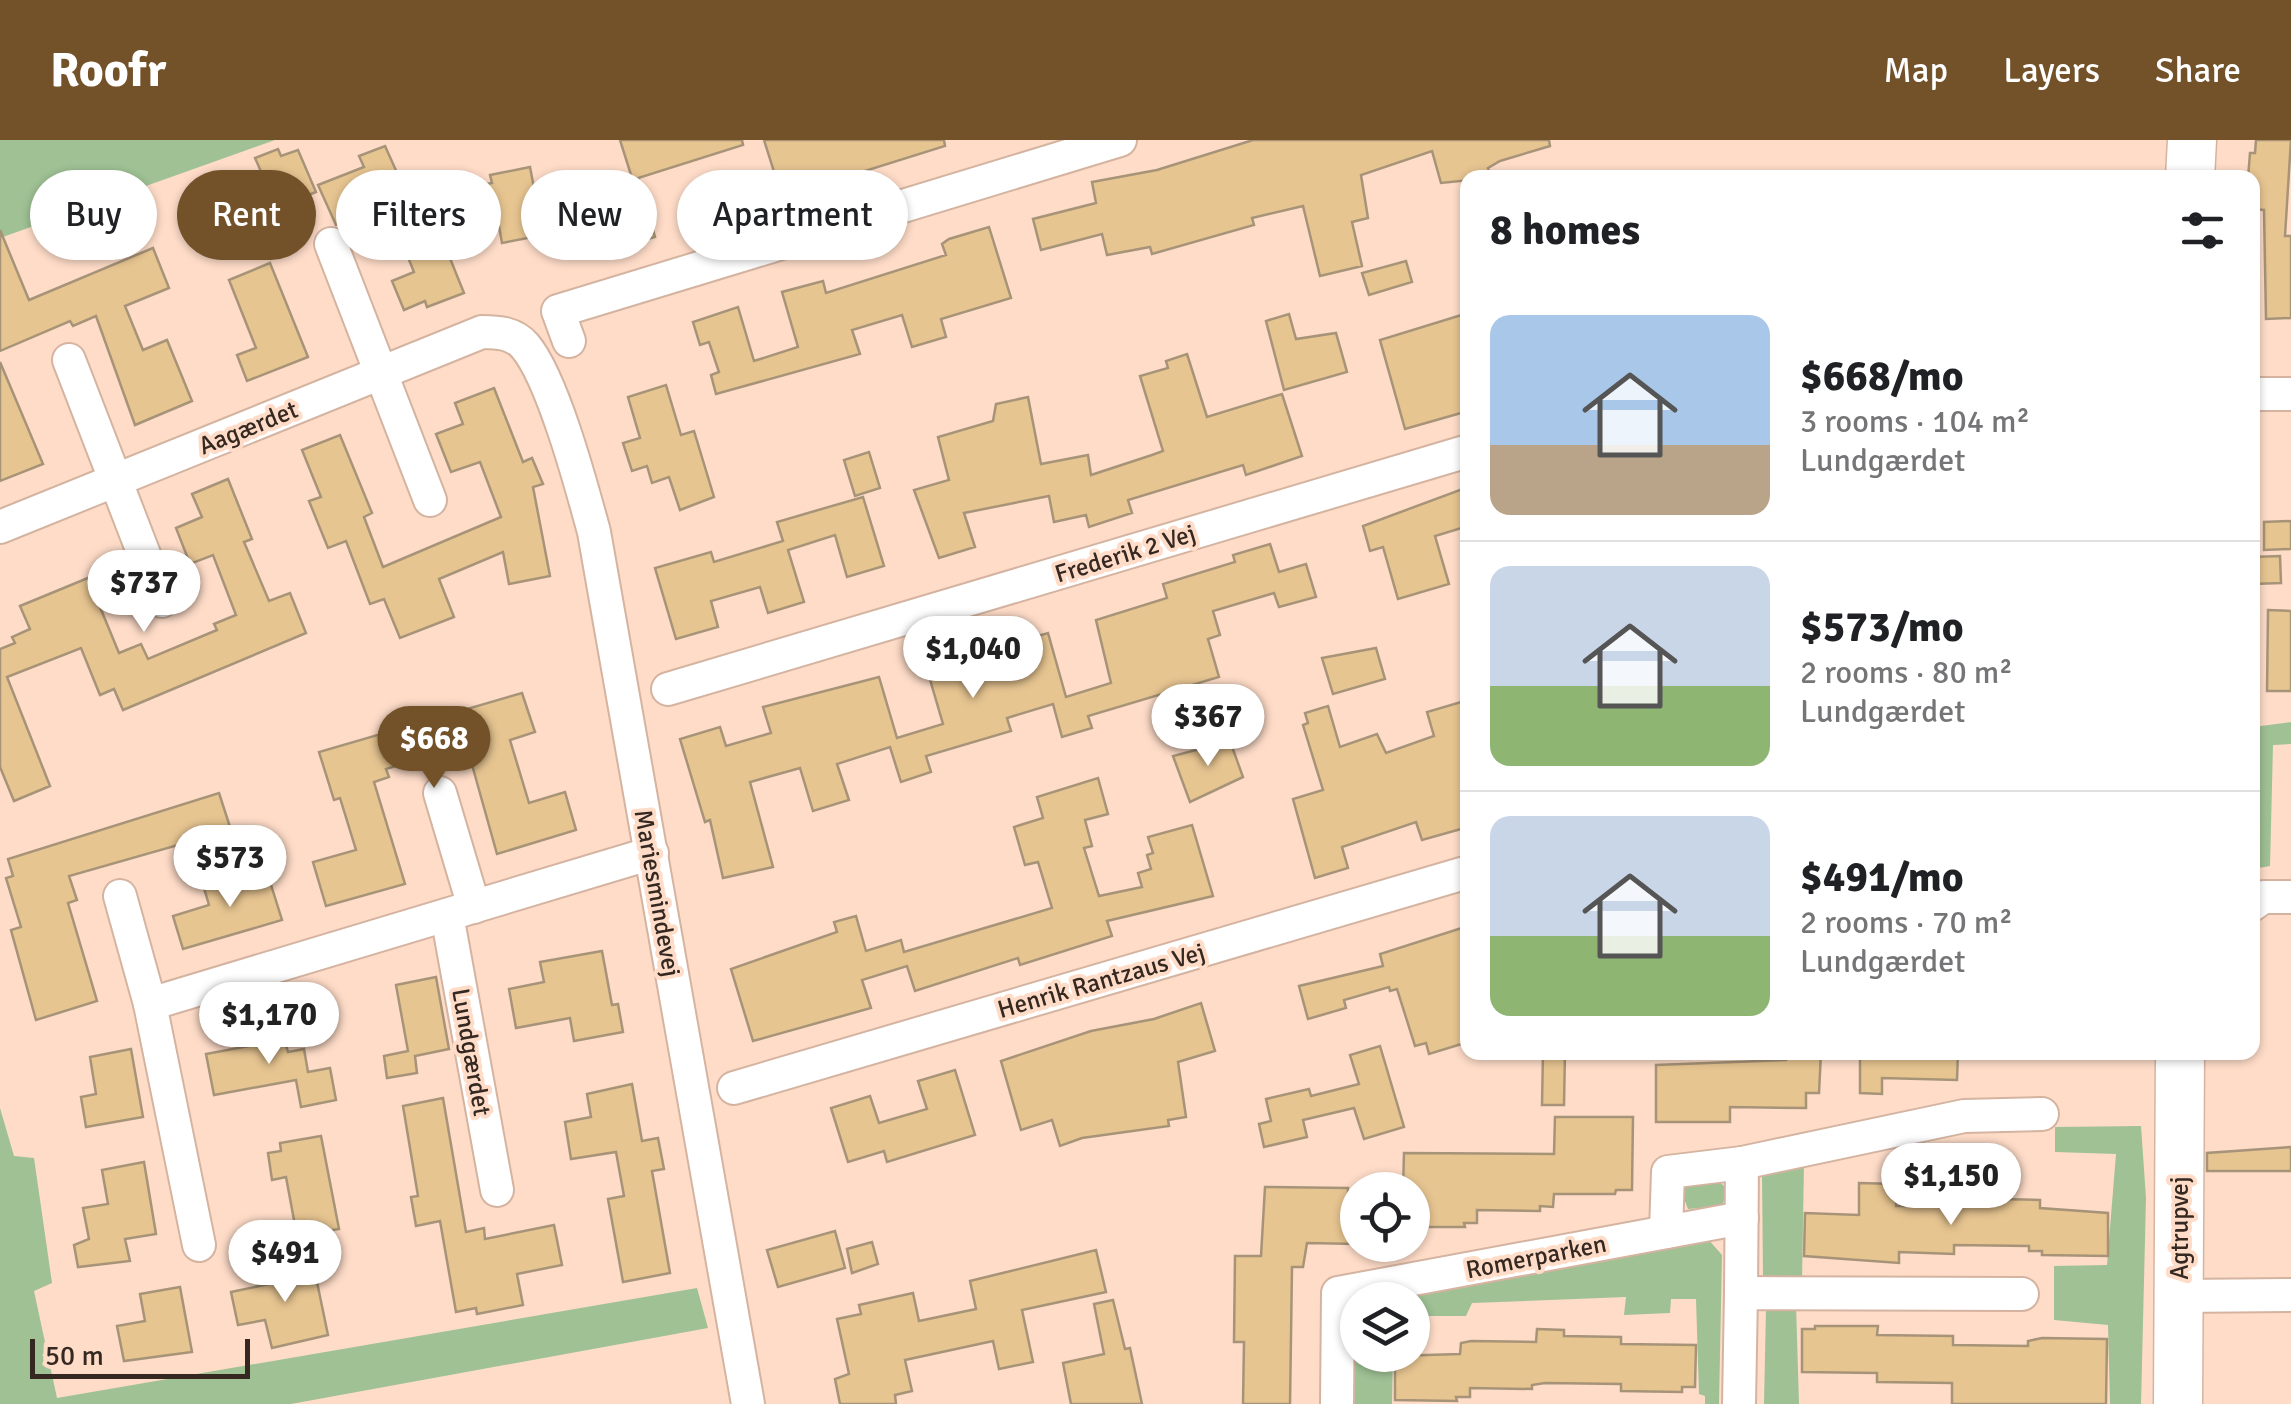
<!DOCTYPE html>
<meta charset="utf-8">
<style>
:root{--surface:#fff;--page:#f6f6f6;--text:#202124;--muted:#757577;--line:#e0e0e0;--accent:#735229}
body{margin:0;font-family:Signika,sans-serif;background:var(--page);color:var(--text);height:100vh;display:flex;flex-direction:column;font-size:38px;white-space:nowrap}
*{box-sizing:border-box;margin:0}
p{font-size:32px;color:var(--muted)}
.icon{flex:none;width:55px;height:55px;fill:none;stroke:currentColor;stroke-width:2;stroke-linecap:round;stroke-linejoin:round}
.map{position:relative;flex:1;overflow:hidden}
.drawer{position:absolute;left:1460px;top:30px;width:800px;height:890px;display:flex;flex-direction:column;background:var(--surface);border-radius:20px;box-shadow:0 2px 8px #0004}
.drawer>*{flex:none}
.banner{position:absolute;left:30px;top:30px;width:950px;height:90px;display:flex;gap:20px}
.fabs{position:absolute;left:1340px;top:1032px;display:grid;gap:20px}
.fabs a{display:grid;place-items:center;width:90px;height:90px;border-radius:50%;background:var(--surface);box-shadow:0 2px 8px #0004;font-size:50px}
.scale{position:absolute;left:30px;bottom:25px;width:220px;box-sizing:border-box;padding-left:10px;border:5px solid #352821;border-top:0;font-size:28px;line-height:35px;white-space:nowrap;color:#352821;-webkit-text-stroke:8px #fedcc8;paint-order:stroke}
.price{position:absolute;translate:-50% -85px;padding:0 22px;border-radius:35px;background:#fff;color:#222;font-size:32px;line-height:65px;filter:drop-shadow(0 2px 5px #0008)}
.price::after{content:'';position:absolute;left:50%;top:60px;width:30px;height:22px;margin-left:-15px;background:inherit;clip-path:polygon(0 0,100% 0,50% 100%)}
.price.selected{background:var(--accent);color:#fff}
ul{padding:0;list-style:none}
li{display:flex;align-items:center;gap:30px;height:250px;padding:0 30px}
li+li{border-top:2px solid var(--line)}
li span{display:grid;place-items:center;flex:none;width:280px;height:200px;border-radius:20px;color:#555}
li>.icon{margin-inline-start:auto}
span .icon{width:120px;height:120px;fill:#fffc;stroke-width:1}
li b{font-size:42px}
h2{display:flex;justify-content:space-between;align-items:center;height:120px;padding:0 30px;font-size:42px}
.pill{padding:0 35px;border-radius:45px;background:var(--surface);box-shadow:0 2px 8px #0004;font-size:35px;line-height:90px}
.pill.selected{background:var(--accent);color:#fff}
header{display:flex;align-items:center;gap:60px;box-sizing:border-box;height:140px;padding:0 50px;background:var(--accent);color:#fff}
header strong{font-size:48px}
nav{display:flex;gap:55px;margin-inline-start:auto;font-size:35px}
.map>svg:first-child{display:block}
.green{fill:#9fc194}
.building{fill:#e7c591;stroke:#a79478;stroke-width:2.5}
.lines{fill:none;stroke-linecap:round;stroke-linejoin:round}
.street-casing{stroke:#d4b4a1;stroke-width:36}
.secondary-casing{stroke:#d4b4a1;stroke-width:51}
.street{stroke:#fff;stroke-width:32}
.secondary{stroke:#fff;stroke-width:48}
.labels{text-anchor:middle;stroke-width:8;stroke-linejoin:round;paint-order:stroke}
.street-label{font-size:25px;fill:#352821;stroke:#fedcc8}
</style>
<header>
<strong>Roofr</strong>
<nav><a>Map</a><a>Layers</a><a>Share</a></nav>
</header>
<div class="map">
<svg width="2291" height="1264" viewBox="0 0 2291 1264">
<rect width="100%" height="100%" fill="#fedcc8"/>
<g class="green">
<polygon points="0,0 275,0 0,98"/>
<polygon points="2291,582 2291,604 2273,605 2270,726 2253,729 2253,587"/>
<polygon points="0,968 14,1016 34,1018 52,1143 34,1151 57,1258 697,1148 708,1188 291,1264 0,1264"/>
<polygon points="2141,986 2146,1058 2141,1264 2110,1264 2108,1185 2054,1180 2054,1126 2107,1125 2116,1014 2055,1012 2055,987"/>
<polygon points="1804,1023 1802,1143 1776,1144 1763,1136 1762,1033"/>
<polygon points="1714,1038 1728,1049 1722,1066 1688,1069 1682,1053 1688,1041"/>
<polygon points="1707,1098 1722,1115 1719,1264 1705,1264 1705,1256 1699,1254 1696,1159 1671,1159 1670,1173 1624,1175 1626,1157 1472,1163 1466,1176 1413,1176 1412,1160 1364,1160"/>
<polygon points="1796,1164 1799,1264 1764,1264 1766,1169"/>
<polygon points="1357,1169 1358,1215 1393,1215 1392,1264 1350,1264 1349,1181"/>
</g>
<g class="building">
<polygon points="620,0 742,0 743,5 638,38 655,97 620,107 611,76 602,79 596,56 604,54 603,47 632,38"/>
<polygon points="764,0 944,0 945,6 782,57"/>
<polygon points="1253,0 1549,0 1550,6 1500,21 1488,28 1491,38 1441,43 1432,11 1361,35 1368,78 1352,82 1362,126 1320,136 1303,66 1252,78 1254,85 1152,114 1150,107 1107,115 1102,94 1041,110 1033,79 1096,63 1092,42 1157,30"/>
<polygon points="2256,0 2291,0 2285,96 2291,96 2291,178 2266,179 2264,70 2252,69 2252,38 2248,38 2250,13 2255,13"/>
<polygon points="385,6 412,66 452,50 492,43 490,35 530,27 543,95 502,103 497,75 437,86 464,153 427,167 425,161 404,170 392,141 414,132 386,64 336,85 318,45 364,27 359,16"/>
<polygon points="278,9 281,16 298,10 316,52 278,67 291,99 252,115 226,51 263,36 255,18"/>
<polygon points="989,87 1011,158 941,179 946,197 912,207 902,175 852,190 860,214 716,254 711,235 719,232 709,202 700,205 693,182 738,167 754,221 798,207 782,152 823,141 826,153 946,115 942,104 949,99"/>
<polygon points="0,90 29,160 153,108 169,148 125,166 143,210 167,200 192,261 135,285 96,176 73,186 70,181 0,211"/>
<polygon points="1406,121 1412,142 1369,155 1362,133"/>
<polygon points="270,123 308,217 247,241 237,215 256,208 229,140"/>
<polygon points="1468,173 1468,271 1405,289 1380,200"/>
<polygon points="1289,174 1296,199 1336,193 1347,232 1284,250 1266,181"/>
<polygon points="1187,214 1207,277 1282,254 1302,316 1246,335 1243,325 1128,360 1132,373 1089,387 1086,375 1054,382 1049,356 964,373 975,407 939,418 914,350 949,340 938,297 993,281 996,264 1028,257 1041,324 1088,315 1091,335 1152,315 1163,311 1140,236 1168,228 1166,221"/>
<polygon points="0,222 43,324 0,341"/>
<polygon points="666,245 681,295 694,291 714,357 680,370 669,337 652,343 647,326 632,331 623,303 640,298 628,257"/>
<polygon points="494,248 523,322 532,318 543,344 533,347 550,436 509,444 503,412 439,439 454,477 400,498 384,459 370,464 346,401 328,408 309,361 321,357 302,310 340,295 372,373 364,377 383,427 501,377 480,322 451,332 436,294 463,284 455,263"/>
<polygon points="869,312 880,348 855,356 844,320"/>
<polygon points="228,339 252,399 244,402 269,461 290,453 306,493 123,570 114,549 100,555 81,508 7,537 50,646 14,661 0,627 0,509 15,503 12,497 30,489 20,466 88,438 119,513 141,504 148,519 217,490 214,484 236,475 213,415 190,424 176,388 202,377 192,354"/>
<polygon points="1468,347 1468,386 1435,396 1449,444 1398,459 1383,407 1370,411 1363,386"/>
<polygon points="863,357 884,426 847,437 835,395 788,410 804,462 768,473 760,447 711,461 718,487 676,499 655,428 711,412 714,422 783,401 777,382"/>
<polygon points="2291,381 2291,409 2264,410 2264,382"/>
<polygon points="1270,404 1279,432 1306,424 1316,457 1279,467 1274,453 1213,471 1220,495 1208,499 1219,537 1088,576 1092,588 1062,597 1053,564 1007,578 1011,591 926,616 931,632 901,642 890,607 837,624 849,660 813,671 800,628 750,642 773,727 723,738 710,680 705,682 680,599 720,587 726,606 771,593 763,567 879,537 897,598 943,584 924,519 970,502 974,515 1048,493 1066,557 1111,543 1096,480 1167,458 1163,444 1235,422 1233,415"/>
<polygon points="2280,416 2281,443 2252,444 2252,417"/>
<polygon points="2268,470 2291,471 2291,551 2267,551"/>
<polygon points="1376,508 1385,539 1333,554 1322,518"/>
<polygon points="522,553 535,592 510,600 529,663 565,652 576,690 497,714 469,614 431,623 428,616 386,629 389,637 374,642 405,744 326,766 313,722 356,710 340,658 334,660 319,612"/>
<polygon points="1468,560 1468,687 1422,700 1416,682 1342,707 1348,728 1315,738 1293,659 1323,650 1303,585 1308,583 1305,573 1328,566 1340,607 1377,594 1386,613 1434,596 1427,572"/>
<polygon points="1230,601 1243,637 1190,662 1173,616"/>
<polygon points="1098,638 1108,674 1085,680 1092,706 1084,708 1099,756 1142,747 1138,733 1151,729 1147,715 1153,713 1148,697 1192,685 1213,756 1107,781 1112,796 1020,825 1018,818 915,851 907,826 862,840 871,868 753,901 731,829 837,792 834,782 856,776 866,811 901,800 904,812 1052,768 1038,722 1025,725 1014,687 1043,678 1037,657"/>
<polygon points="219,653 231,690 69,736 77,760 68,763 97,861 36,880 11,790 21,787 6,738 13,736 8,719"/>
<polygon points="266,729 282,780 183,809 173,776 209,765 204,748"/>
<polygon points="1468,786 1468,902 1429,914 1426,903 1415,906 1397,849 1390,851 1389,847 1344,860 1346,868 1308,879 1299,846 1383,826 1380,814"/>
<polygon points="602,811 612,865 618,864 623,892 574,901 570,878 516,888 509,849 544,842 540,822"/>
<polygon points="436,837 449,909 415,916 417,933 387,938 384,916 408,911 396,845"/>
<polygon points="1201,863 1215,911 1178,922 1186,977 1168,980 1169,986 1082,998 1060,1006 1052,980 1021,990 1001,921 1091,891 1154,879"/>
<polygon points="279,880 288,912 304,909 308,932 330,928 336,960 301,967 296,940 214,955 206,914 249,906 245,886"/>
<polygon points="1380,906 1404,987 1364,999 1354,968 1303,980 1307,997 1264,1007 1259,984 1271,981 1266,959 1309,949 1311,956 1359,944 1350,915"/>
<polygon points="131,909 143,977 86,987 81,957 96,954 90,917"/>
<polygon points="1543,912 1565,912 1564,965 1542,965"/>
<polygon points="1787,912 1821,912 1819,953 1806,953 1806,968 1730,967 1730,982 1656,982 1656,925 1786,920"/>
<polygon points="1860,912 1958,912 1957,940 1882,938 1882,954 1860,953"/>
<polygon points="955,930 975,995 887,1022 884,1011 848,1022 831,968 870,956 879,983 927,969 918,941"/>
<polygon points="632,944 642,1001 658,998 664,1029 652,1031 670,1133 623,1142 608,1059 624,1056 616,1012 571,1019 565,982 591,977 587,954"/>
<polygon points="443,958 466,1092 484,1088 485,1099 554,1085 562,1125 517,1134 523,1165 477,1174 476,1168 456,1172 440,1081 416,1086 411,1057 418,1056 403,966"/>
<polygon points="1555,977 1633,977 1632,1050 1616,1050 1615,1054 1554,1054 1553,1067 1540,1066 1540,1071 1477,1070 1477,1083 1464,1083 1465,1087 1412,1087 1412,1050 1403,1050 1404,1013 1554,1014"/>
<polygon points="321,996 339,1089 297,1096 286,1037 272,1040 268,1013 281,1011 280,1003"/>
<polygon points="2291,1007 2291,1031 2207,1031 2207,1013"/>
<polygon points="144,1022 156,1094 125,1099 130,1121 78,1127 74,1105 89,1099 83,1068 108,1064 102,1030"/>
<polygon points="1859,1043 1896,1044 1896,1066 1954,1066 1955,1058 2040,1060 2040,1068 2108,1073 2108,1116 2042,1115 2042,1111 2029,1111 2029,1106 1954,1105 1954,1114 1899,1112 1899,1123 1804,1116 1805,1073 1859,1075"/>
<polygon points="1265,1047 1348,1048 1348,1060 1358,1060 1358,1104 1307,1103 1303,1127 1292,1127 1290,1264 1243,1264 1244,1202 1234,1202 1235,1116 1261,1116"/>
<polygon points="835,1091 845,1128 778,1147 767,1110"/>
<polygon points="872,1102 878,1124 852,1133 847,1109"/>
<polygon points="1096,1110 1106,1152 1022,1170 1033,1222 999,1229 993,1201 905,1220 912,1251 895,1255 896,1264 840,1264 835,1239 849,1234 837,1179 861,1174 859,1165 913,1153 919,1181 976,1169 970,1141"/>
<polygon points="312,1118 328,1195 272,1208 265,1180 238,1185 231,1152 283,1141 280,1124"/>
<polygon points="180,1147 192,1212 124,1221 117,1186 145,1181 140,1154"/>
<polygon points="1113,1160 1125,1209 1130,1208 1142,1264 1071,1264 1063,1223 1104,1214 1094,1164"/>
<polygon points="1815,1186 1878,1186 1877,1195 1953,1196 1953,1205 2028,1206 2028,1201 2042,1198 2107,1199 2106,1264 1952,1264 1952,1243 1877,1242 1877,1233 1802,1232 1802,1189 1815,1189"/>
<polygon points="1537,1189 1564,1190 1564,1196 1621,1197 1621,1204 1696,1205 1695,1247 1682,1247 1682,1252 1621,1251 1621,1244 1545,1243 1532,1245 1532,1249 1470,1248 1470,1257 1456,1257 1457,1261 1395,1260 1395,1216 1460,1214 1461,1203 1471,1201 1536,1202"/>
</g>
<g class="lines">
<defs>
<g id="street">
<polyline points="331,104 430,360"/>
<polyline points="569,201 558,171 1120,0"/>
<polyline points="69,220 162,461"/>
<polyline points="2252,254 2291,254"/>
<path d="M0 387 482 192C498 192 514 193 525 206 553 239 582 348 594 392L748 1264"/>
<polyline points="668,549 1468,311"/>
<polyline points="440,653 474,767"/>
<polyline points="120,756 150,864 652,713"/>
<polyline points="2252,765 2263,757 2291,757"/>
<polyline points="447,775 497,1050"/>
<polyline points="150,864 199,1105"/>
<polyline points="734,948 1468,732"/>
<polyline points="1666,1092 1668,1032 1742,1023"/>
<polyline points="1741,1153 1742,1023 1964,976 2042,974"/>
<polyline points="2179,1156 2291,1155"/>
<polyline points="1337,1264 1338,1153 1742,1078"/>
<polyline points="1739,1264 1741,1153 2022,1154"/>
</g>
<g id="secondary">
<polyline points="2190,38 2192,0"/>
<polyline points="2178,1264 2180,912"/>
</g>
</defs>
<use href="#street" class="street-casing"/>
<use href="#secondary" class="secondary-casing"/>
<use href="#street" class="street"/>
<use href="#secondary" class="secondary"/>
</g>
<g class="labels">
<g class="street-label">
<text transform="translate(248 287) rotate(-22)" y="9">Aagærdet</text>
<text transform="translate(1125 413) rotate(-17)" y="9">Frederik 2 Vej</text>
<text transform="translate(658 753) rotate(80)" y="9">Mariesmindevej</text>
<text transform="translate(1101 840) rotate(-16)" y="9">Henrik Rantzaus Vej</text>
<text transform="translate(472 912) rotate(80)" y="9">Lundgærdet</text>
<text transform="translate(2179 1088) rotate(-90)" y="9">Agtrupvej</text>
<text transform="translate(1536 1116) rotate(-11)" y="9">Romerparken</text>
</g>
</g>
</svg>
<div class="fabs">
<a><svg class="icon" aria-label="locate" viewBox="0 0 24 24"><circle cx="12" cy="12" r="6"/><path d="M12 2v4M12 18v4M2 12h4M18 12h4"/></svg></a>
<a><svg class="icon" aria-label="layers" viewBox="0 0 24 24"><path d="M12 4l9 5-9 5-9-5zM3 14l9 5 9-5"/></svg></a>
</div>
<div class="scale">50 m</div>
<b class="price" style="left:144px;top:495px">$737</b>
<b class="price" style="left:973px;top:561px">$1,040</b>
<b class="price" style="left:1208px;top:629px">$367</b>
<b class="price selected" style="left:434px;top:651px">$668</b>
<b class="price" style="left:230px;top:770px">$573</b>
<b class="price" style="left:269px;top:927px">$1,170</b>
<b class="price" style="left:1951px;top:1088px">$1,150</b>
<b class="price" style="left:285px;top:1165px">$491</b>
<div class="banner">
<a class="pill">Buy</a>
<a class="pill selected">Rent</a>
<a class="pill">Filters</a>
<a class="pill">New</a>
<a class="pill">Apartment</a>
</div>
<section class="drawer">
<h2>8 homes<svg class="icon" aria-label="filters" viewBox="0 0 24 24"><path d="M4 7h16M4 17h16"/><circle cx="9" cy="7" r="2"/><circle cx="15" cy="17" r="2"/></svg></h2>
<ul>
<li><span style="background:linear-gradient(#a9c7e8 65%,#b9a48a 0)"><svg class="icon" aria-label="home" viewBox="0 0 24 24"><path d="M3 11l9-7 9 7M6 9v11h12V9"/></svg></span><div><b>$668/mo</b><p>3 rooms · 104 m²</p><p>Lundgærdet</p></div></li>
<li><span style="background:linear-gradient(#c9d6e8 60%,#8fb573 0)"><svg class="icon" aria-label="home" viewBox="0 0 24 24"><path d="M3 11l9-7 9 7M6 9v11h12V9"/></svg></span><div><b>$573/mo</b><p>2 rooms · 80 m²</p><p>Lundgærdet</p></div></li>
<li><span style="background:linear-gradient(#c9d6e8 60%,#8fb573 0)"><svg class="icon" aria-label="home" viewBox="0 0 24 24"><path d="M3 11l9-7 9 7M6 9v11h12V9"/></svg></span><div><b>$491/mo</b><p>2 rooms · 70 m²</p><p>Lundgærdet</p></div></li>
</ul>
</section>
</div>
